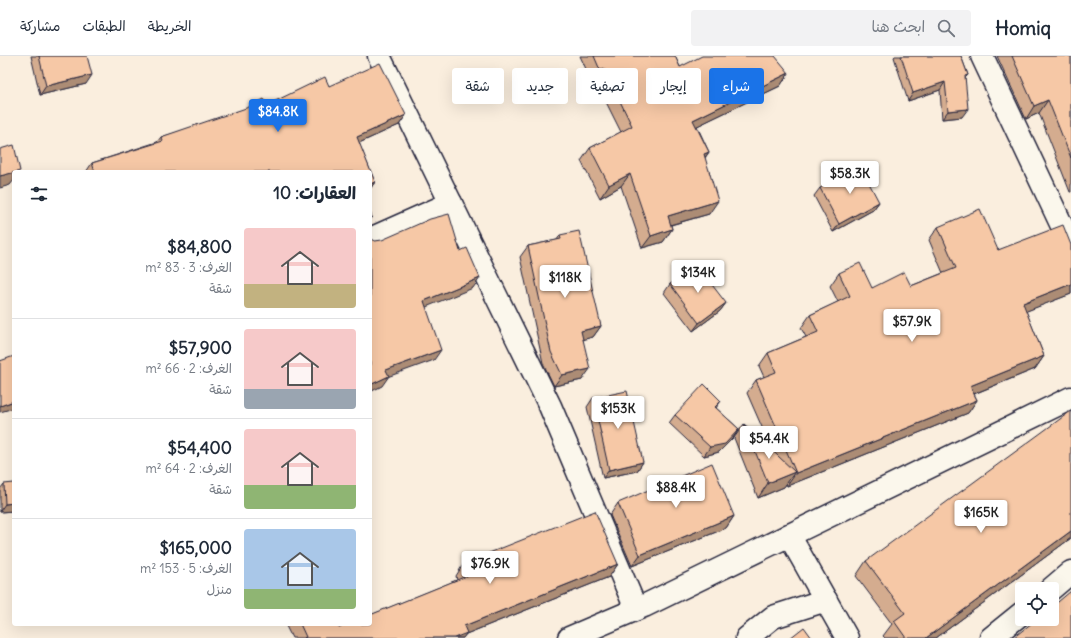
<!DOCTYPE html>
<html lang="ar">
<meta charset="utf-8">
<style>
:root{--surface:#fff;--page:#f2f2f3;--text:#1f2937;--muted:#747a83;--line:#e0e1e3;--accent:#1a73e8}
body{margin:0;font-family:Delius,"Playpen Sans Arabic",sans-serif;background:var(--page);color:var(--text);direction:rtl;height:100vh;display:flex;flex-direction:column;font-size:15px;white-space:nowrap}
*{box-sizing:border-box;margin:0}
p{font-size:13px;color:var(--muted)}
.icon{flex:none;width:22px;height:22px;fill:none;stroke:currentColor;stroke-width:2;stroke-linecap:round;stroke-linejoin:round}
.map{position:relative;flex:1;overflow:hidden;direction:ltr}
.sheet{position:absolute;left:12px;top:114px;width:360px;height:456px;display:flex;flex-direction:column;background:var(--surface);border-radius:4px;box-shadow:0 4px 16px #0002;direction:rtl}
.sheet>*{flex:none}
.guide{position:absolute;left:384px;top:12px;width:380px;height:36px;direction:rtl;display:flex;gap:8px}
.controls{position:absolute;left:1015px;top:526px;display:grid;gap:8px}
.controls a{display:grid;place-items:center;width:44px;height:44px;border-radius:4px;background:var(--surface);box-shadow:0 4px 16px #0002;font-size:20px}
.price{position:absolute;translate:-50% -34px;padding:0 9px;border-radius:4px;background:#fff;color:#222;font-size:13px;line-height:26px;filter:drop-shadow(0 1px 2px #0008)}
.price::after{content:'';position:absolute;left:50%;top:24px;width:12px;height:9px;margin-left:-6px;background:inherit;clip-path:polygon(0 0,100% 0,50% 100%)}
.price.on{background:var(--accent);color:#fff}
ul{padding:0;list-style:none}
li{display:flex;align-items:center;gap:12px;height:100px;padding:0 16px}
li+li{border-top:1px solid var(--line)}
li span{display:grid;place-items:center;flex:none;width:112px;height:80px;border-radius:4px;color:#555}
li>.icon{margin-inline-start:auto}
span .icon{width:48px;height:48px;fill:#fffc;stroke-width:1}
li b{font-size:17px}
h2{display:flex;justify-content:space-between;align-items:center;height:48px;padding:0 16px;font-size:17px}
.pill{padding:0 14px;border-radius:4px;background:var(--surface);box-shadow:0 4px 16px #0002;font-size:14px;line-height:36px}
.pill.on{background:var(--accent);color:#fff}
header{display:flex;align-items:center;gap:24px;box-sizing:border-box;height:56px;padding:0 20px;background:var(--surface);border-bottom:1px solid var(--line)}
header strong{font-size:19px}
nav{display:flex;gap:22px;margin-inline-start:auto;font-size:14px}
.search{width:280px;height:36px;background:var(--page);display:flex;align-items:center;gap:10px;box-sizing:border-box;padding:0 14px;border-radius:4px;color:var(--muted);font-size:15px}
.map>svg:first-child{display:block}
.lines{fill:none;stroke-linecap:round;stroke-linejoin:round}
.minor-casing{stroke:#22223b;stroke-width:25}
.minor{stroke:#fbf7ec;stroke-width:22}
.wall{fill:#d4ac8f;stroke:#22223b}
.shaded-wall{fill:#ac8c74;stroke:#22223b}
.building{fill:#f6c8a6;stroke:#22223b}
</style>
<header>
<strong>Homiq</strong>
<div class="search"><svg class="icon" aria-label="search" viewBox="0 0 24 24"><circle cx="10" cy="10" r="6"/><path d="M15 15l6 6"/></svg>ابحث هنا</div>
<nav><a>الخريطة</a><a>الطبقات</a><a>مشاركة</a></nav>
</header>
<div class="map">
<svg width="1071" height="582" viewBox="0 0 1071 582">
<rect width="100%" height="100%" fill="#faeede"/>
<filter id="ink" filterUnits="userSpaceOnUse"><feTurbulence type="fractalNoise" baseFrequency=".025" numOctaves="2"/><feDisplacementMap in="SourceGraphic" scale="8" xChannelSelector="R" yChannelSelector="G"/><feConvolveMatrix kernelMatrix="1 2 1 2 8 2 1 2 1" color-interpolation-filters="sRGB"/></filter>
<g filter="url(#ink)">
<g class="lines">
<defs>
<g id="minor">
<polyline points="379,0 550,350 636,553"/>
<polyline points="982,0 1071,189"/>
<polyline points="370,183 451,147"/>
<polyline points="789,479 847,582"/>
<polyline points="1051,533 1071,516"/>
<polyline points="569,582 644,550 1071,342"/>
<polyline points="747,582 773,561 826,544"/>
<polyline points="991,582 1022,557"/>
</g>
</defs>
<use href="#minor" class="minor-casing"/>
<use href="#minor" class="minor"/>
</g>
<g class="wall">
<polygon points="31,0 87,0 86,28 40,39"/>
<polygon points="580,0 675,0 680,11 789,17 780,30 697,70 709,96 705,102 709,158 671,169 672,173 663,186 642,192 621,130 600,142 581,105 590,92 621,76 595,24 592,26"/>
<polygon points="895,0 961,0 968,19 965,22 962,61 942,63 940,34 908,45 894,1"/>
<polygon points="997,0 1071,0 1071,136 1070,136 1039,57 1026,63"/>
<polygon points="329,30 406,59 399,69 359,87 375,126 370,133 370,116 86,116 92,107 157,86 161,81 267,49"/>
<polygon points="820,132 879,146 873,154 833,176 814,140"/>
<polygon points="938,171 998,194 1071,189 1071,238 1026,255 1044,300 1035,313 974,338 977,344 968,357 787,430 786,428 784,431 758,442 734,382 744,368 772,394 747,337 756,324 764,321 759,310 768,297 806,281 801,272 810,259 838,246 830,230 839,217 872,232 911,230 943,217 929,184"/>
<polygon points="560,179 601,270 593,281 583,283 582,324 554,330 543,307 520,201 528,190 557,184"/>
<polygon points="670,228 726,247 720,255 693,275 664,237"/>
<polygon points="593,342 643,406 637,415 603,422 587,351"/>
<polygon points="721,345 716,352 739,373 733,382 719,396 704,400 669,367 675,359"/>
<polygon points="4,428 14,455 0,456 0,433"/>
<polygon points="618,447 734,460 726,472 632,510 610,459"/>
<polygon points="1071,482 936,582 885,582 883,580 892,568 856,520 866,505"/>
<polygon points="464,507 618,508 609,521 466,578 463,582 292,582 285,568 337,568 339,572 457,524 456,520"/>
</g>
<g class="shaded-wall">
<polygon points="604,12 595,24 592,26 600,14"/>
<polygon points="789,17 780,30 685,76 693,64"/>
<polygon points="92,19 86,28 40,39 46,30"/>
<polygon points="945,26 940,34 908,45 913,37"/>
<polygon points="1048,44 1039,57 1026,63 1034,50"/>
<polygon points="968,53 962,61 942,63 948,55"/>
<polygon points="406,59 399,69 350,91 357,81"/>
<polygon points="709,96 700,108 704,98"/>
<polygon points="14,116 14,124 10,129 0,132 0,120"/>
<polygon points="630,118 621,130 600,142 609,129"/>
<polygon points="375,126 370,133 370,128"/>
<polygon points="718,145 709,158 659,172 668,160"/>
<polygon points="879,146 873,154 833,176 839,168"/>
<polygon points="672,173 663,186 642,192 651,180"/>
<polygon points="480,222 473,232 416,255 424,245"/>
<polygon points="1071,228 1071,238 1014,260 1023,247"/>
<polygon points="726,247 720,255 693,275 699,267"/>
<polygon points="601,270 593,281 573,286 581,275"/>
<polygon points="441,294 434,304 379,324 386,314"/>
<polygon points="1044,300 1035,313 961,343 970,330"/>
<polygon points="590,313 582,324 554,330 562,319"/>
<polygon points="389,320 382,330 370,336 370,329"/>
<polygon points="977,344 968,357 787,430 796,417"/>
<polygon points="14,345 14,352 0,356 0,350"/>
<polygon points="739,373 733,382 719,396 704,400 710,391"/>
<polygon points="643,406 637,415 603,422 609,414"/>
<polygon points="795,416 784,431 758,442 768,427"/>
<polygon points="14,447 14,455 0,456 0,455 5,448"/>
<polygon points="734,460 726,472 632,510 640,499"/>
<polygon points="1071,475 1071,482 936,582 926,582"/>
<polygon points="618,508 609,521 466,578 463,582 454,582 464,570"/>
</g>
<g class="building">
<polygon points="39,0 87,0 92,19 46,30"/>
<polygon points="594,0 675,0 680,11 702,0 775,0 789,17 693,64 709,96 704,98 718,145 668,160 672,173 651,180 630,118 609,129 590,92 632,70 604,12 600,14"/>
<polygon points="901,0 961,0 968,19 965,20 968,53 948,55 945,26 913,37"/>
<polygon points="1012,0 1071,0 1071,102 1048,44 1034,50"/>
<polygon points="380,7 406,59 357,81 375,126 370,128 370,116 95,116 92,107 163,85 161,81 249,51 264,43 267,49 325,21 329,30"/>
<polygon points="14,89 20,115 0,120 0,93"/>
<polygon points="860,110 879,146 839,168 820,132"/>
<polygon points="980,153 998,194 1063,169 1071,189 1071,228 1023,247 1044,300 970,330 977,344 796,417 756,324 776,316 768,297 818,276 810,259 850,240 839,217 860,207 872,232 904,216 911,230 956,212 938,171"/>
<polygon points="370,156 372,161 370,163"/>
<polygon points="449,158 460,195 467,192 480,222 424,245 441,294 386,314 389,320 370,329 370,183 375,185 382,184 430,163"/>
<polygon points="579,175 601,270 581,275 590,313 562,319 551,296 528,190 561,183 560,179"/>
<polygon points="696,208 726,247 699,267 670,228"/>
<polygon points="14,300 14,345 0,350 0,305"/>
<polygon points="704,328 721,345 715,351 739,373 725,388 710,391 675,359"/>
<polygon points="627,335 643,406 609,414 593,342"/>
<polygon points="1071,355 1071,475 926,582 906,582 894,565 905,557 866,505"/>
<polygon points="744,368 795,416 768,427"/>
<polygon points="712,407 734,460 640,499 618,447"/>
<polygon points="14,427 14,447 5,448 4,428"/>
<polygon points="595,455 618,508 464,570 467,577 454,582 304,582 306,581 300,568 337,568 339,572 348,568 370,568 370,559 469,519 464,507"/>
<polygon points="1071,535 1071,582 1013,582 1037,563 1052,563 1052,551"/>
<polygon points="804,571 812,582 790,582"/>
</g>
</g>
</svg>
<div class="controls">
<a><svg class="icon" aria-label="locate" viewBox="0 0 24 24"><circle cx="12" cy="12" r="6"/><path d="M12 2v4M12 18v4M2 12h4M18 12h4"/></svg></a>
</div>
<b class="price on" style="left:278px;top:77px">$84.8K</b>
<b class="price" style="left:850px;top:139px">$58.3K</b>
<b class="price" style="left:698px;top:238px">$134K</b>
<b class="price" style="left:565px;top:243px">$118K</b>
<b class="price" style="left:912px;top:287px">$57.9K</b>
<b class="price" style="left:618px;top:374px">$153K</b>
<b class="price" style="left:769px;top:404px">$54.4K</b>
<b class="price" style="left:676px;top:453px">$88.4K</b>
<b class="price" style="left:981px;top:478px">$165K</b>
<b class="price" style="left:490px;top:529px">$76.9K</b>
<div class="guide">
<a class="pill on">شراء</a>
<a class="pill">إيجار</a>
<a class="pill">تصفية</a>
<a class="pill">جديد</a>
<a class="pill">شقة</a>
</div>
<section class="sheet">
<h2>العقارات: 10<svg class="icon" aria-label="filters" viewBox="0 0 24 24"><path d="M4 7h16M4 17h16"/><circle cx="9" cy="7" r="2"/><circle cx="15" cy="17" r="2"/></svg></h2>
<ul>
<li><span style="background:linear-gradient(#f6c9c9 70%,#c2b280 0)"><svg class="icon" aria-label="home" viewBox="0 0 24 24"><path d="M3 11l9-7 9 7M6 9v11h12V9"/></svg></span><div><b>$84,800</b><p>الغرف: 3 · 83 m²</p><p>شقة</p></div></li>
<li><span style="background:linear-gradient(#f6c9c9 75%,#9aa5b1 0)"><svg class="icon" aria-label="home" viewBox="0 0 24 24"><path d="M3 11l9-7 9 7M6 9v11h12V9"/></svg></span><div><b>$57,900</b><p>الغرف: 2 · 66 m²</p><p>شقة</p></div></li>
<li><span style="background:linear-gradient(#f6c9c9 70%,#8fb573 0)"><svg class="icon" aria-label="home" viewBox="0 0 24 24"><path d="M3 11l9-7 9 7M6 9v11h12V9"/></svg></span><div><b>$54,400</b><p>الغرف: 2 · 64 m²</p><p>شقة</p></div></li>
<li><span style="background:linear-gradient(#a9c7e8 75%,#8fb573 0)"><svg class="icon" aria-label="home" viewBox="0 0 24 24"><path d="M3 11l9-7 9 7M6 9v11h12V9"/></svg></span><div><b>$165,000</b><p>الغرف: 5 · 153 m²</p><p>منزل</p></div></li>
</ul>
</section>
</div>
